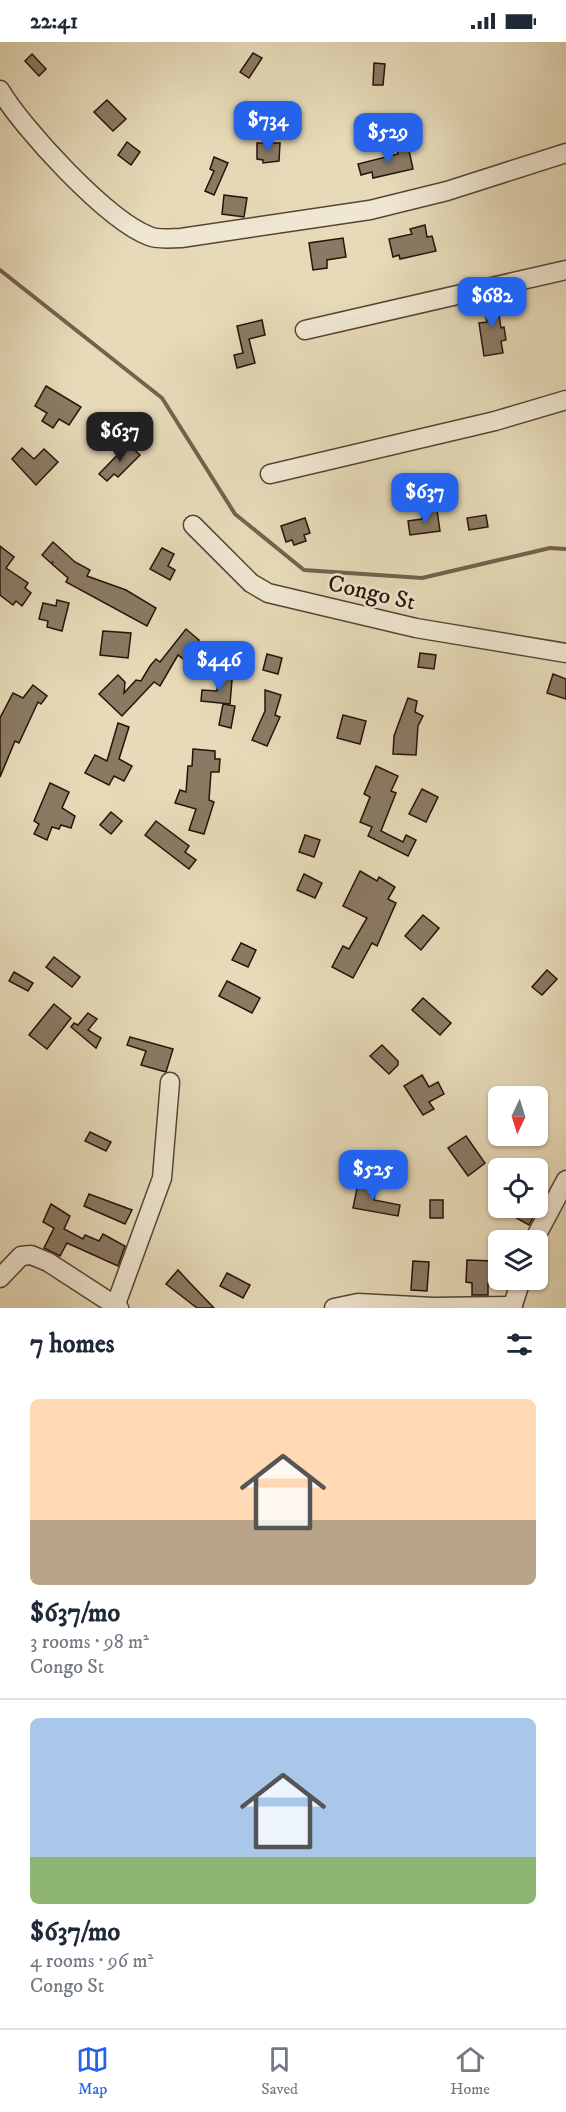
<!DOCTYPE html>
<meta charset="utf-8">
<style>
:root{--surface:#fff;--page:#f2f2f3;--text:#1f2937;--muted:#747a83;--line:#e0e1e3;--accent:#2563eb}
body{margin:0;font-family:"IM FELL DW Pica",serif;background:var(--page);color:var(--text);height:100vh;display:flex;flex-direction:column;font-size:22px;white-space:nowrap}
*{box-sizing:border-box;margin:0}
p{font-size:20px;color:var(--muted)}
.icon{flex:none;width:33px;height:33px;fill:none;stroke:currentColor;stroke-width:2;stroke-linecap:round;stroke-linejoin:round}
.map{position:relative;height:1266px;overflow:hidden}
.panel{display:flex;flex-direction:column;background:var(--surface);flex:1}
.panel>*{flex:none}
.needle{width:39px;rotate:184deg}
.buttons{position:absolute;left:488px;top:1044px;display:grid;gap:12px}
.buttons a{display:grid;place-items:center;width:60px;height:60px;border-radius:9px;background:var(--surface);box-shadow:0 2px 4px #0004;font-size:30px}
.price{position:absolute;translate:-50% -51px;padding:0 14px;border-radius:12px;background:var(--accent);color:#fff;font-size:20px;line-height:39px;filter:drop-shadow(0 2px 3px #0008)}
.price::after{content:'';position:absolute;left:50%;top:36px;width:18px;height:14px;margin-left:-9px;background:inherit;clip-path:polygon(0 0,100% 0,50% 100%)}
.price.current{background:#222;color:#fff}
ul{padding:0;list-style:none}
li{display:grid;align-content:center;gap:12px;height:318px;padding:0 30px}
li+li{border-top:2px solid var(--line)}
li span{display:grid;place-items:center;height:186px;border-radius:9px;color:#555}
li>.icon{margin-inline-start:auto}
span .icon{width:108px;height:108px;fill:#fffc;stroke-width:1}
li b{font-size:26px}
h2{display:flex;justify-content:space-between;align-items:center;height:72px;padding:0 30px;font-size:26px}
.status{display:flex;justify-content:space-between;align-items:center;height:42px;padding:0 30px;background:var(--surface);direction:ltr}
.status svg{height:16px;fill:currentColor}
.tabs{display:flex;justify-content:space-around;align-items:center;height:84px;border-top:2px solid var(--line);background:var(--surface);font-size:16px;color:var(--muted)}
.tabs a{display:grid;justify-items:center;gap:3px}
.tabs .current{color:var(--accent)}
.map>svg:first-child{display:block}
.lines{fill:none;stroke-linecap:round;stroke-linejoin:round}
.stream{stroke:#73624e;stroke-width:4}
.building{fill:#8a7a64;stroke:#271308;stroke-width:1.5}
.minor-casing{stroke:#574534;stroke-width:21}
.minor{stroke:#efe7d1;stroke-width:18}
.labels{text-anchor:middle;stroke-width:5;stroke-linejoin:round;paint-order:stroke}
.street-label{font-size:24px;fill:#271308;stroke:#efe7d1}
</style>
<div class="status"><b>22:41</b><svg viewBox="0 0 49 12"><path d="M0 12V9h3v3zM5 12V6h3v6zM10 12V3h3v9zM15 12V0h3v12zM26 1h20v11H26zM47 4h2v5h-2z"/></svg></div>
<div class="map">
<svg width="566" height="1266" viewBox="0 0 566 1266">
<rect width="100%" height="100%" fill="#e6dab8"/>
<filter id="stains"><feTurbulence type="fractalNoise" baseFrequency=".00333" numOctaves="4"/><feColorMatrix values="0 0 0 0 .2 0 0 0 0 .09 0 0 0 0 .02 0 0 0 .5 -.17"/></filter>
<radialGradient id="worn" r=".72"><stop offset=".6" stop-color="#630" stop-opacity="0"/><stop offset="1" stop-color="#630" stop-opacity=".3"/></radialGradient>
<g class="lines">
<polyline class="stream" points="0,228 162,356 235,472 304,528 422,536 550,506 566,507"/>
</g>
<g class="building">
<polygon points="253,11 262,16 249,36 240,30"/>
<polygon points="32,12 46,27 39,34 25,19"/>
<polygon points="374,21 385,22 383,43 373,43"/>
<polygon points="107,58 126,77 113,89 94,70"/>
<polygon points="127,100 140,110 131,123 118,113"/>
<polygon points="257,101 280,101 279,119 263,121 263,118 257,117"/>
<polygon points="408,104 413,127 373,136 372,130 361,133 358,122 398,112 397,106"/>
<polygon points="214,115 228,121 214,153 205,149 214,129 210,127"/>
<polygon points="224,153 247,156 244,175 222,172"/>
<polygon points="425,183 427,195 432,194 436,209 400,217 399,213 393,215 389,197 412,192 410,187"/>
<polygon points="343,196 346,215 327,218 327,226 313,228 309,201"/>
<polygon points="502,254 503,259 497,260 501,286 504,285 506,298 501,299 503,311 484,314 479,281 487,280 482,259"/>
<polygon points="262,278 265,293 249,297 255,321 237,326 234,313 243,311 237,284"/>
<polygon points="46,344 81,365 69,383 59,377 53,386 42,379 47,371 35,364"/>
<polygon points="128,402 140,413 118,435 114,432 107,439 99,432"/>
<polygon points="22,406 34,417 44,407 58,420 36,443 12,417"/>
<polygon points="437,468 440,489 410,493 408,479 422,477 421,470"/>
<polygon points="486,473 488,485 469,488 467,476"/>
<polygon points="305,476 310,491 304,493 306,499 294,503 292,498 286,500 281,484"/>
<polygon points="53,500 75,520 90,528 87,534 126,548 156,566 147,584 66,540 68,536 52,522 53,519 52,522 42,513"/>
<polygon points="0,504 14,515 6,526 28,541 25,546 31,551 22,564 16,559 13,563 0,553"/>
<polygon points="162,506 174,512 168,524 175,528 170,538 150,527"/>
<polygon points="57,558 69,561 62,589 47,585 48,579 39,577 43,561 56,564"/>
<polygon points="186,587 199,598 183,617 178,613 160,644 154,640 122,674 99,652 118,633 125,640 124,651 136,638 141,639 150,624 156,617 160,620"/>
<polygon points="103,589 131,591 128,616 100,613"/>
<polygon points="420,611 436,613 434,627 418,625"/>
<polygon points="267,612 282,616 278,632 263,628"/>
<polygon points="553,632 566,637 566,657 547,651"/>
<polygon points="218,634 232,638 230,662 201,659 202,648 217,649"/>
<polygon points="33,643 47,654 41,662 38,660 19,701 15,699 0,735 0,676 13,651 23,656"/>
<polygon points="265,648 281,653 275,673 280,675 267,704 252,698 265,669"/>
<polygon points="408,656 417,659 415,670 423,674 418,684 416,713 393,712 394,694"/>
<polygon points="223,662 235,664 231,686 219,683"/>
<polygon points="343,673 366,679 360,702 337,696"/>
<polygon points="118,681 129,685 119,717 132,724 124,739 114,734 109,743 85,731 95,713 107,719"/>
<polygon points="193,707 215,709 215,717 220,717 219,730 211,730 209,758 214,760 204,792 189,788 196,767 175,761 180,748 186,750 188,724 192,724"/>
<polygon points="376,724 398,734 391,749 396,751 381,789 403,800 406,793 416,798 408,814 368,794 372,785 360,780 370,755 364,752"/>
<polygon points="50,741 69,750 62,766 75,774 71,786 61,783 59,787 52,785 47,798 34,792 39,782 34,779"/>
<polygon points="422,747 438,755 426,780 409,772"/>
<polygon points="111,770 122,779 111,792 100,783"/>
<polygon points="156,779 189,804 185,810 196,818 189,827 145,793"/>
<polygon points="305,793 320,798 314,815 299,810"/>
<polygon points="360,829 377,839 379,835 395,845 388,857 396,861 377,904 372,901 353,936 332,925 343,904 349,907 367,876 343,864"/>
<polygon points="304,832 322,841 315,856 297,848"/>
<polygon points="423,873 439,886 421,908 405,894"/>
<polygon points="241,901 256,908 248,925 232,918"/>
<polygon points="54,915 80,935 72,945 46,925"/>
<polygon points="547,928 557,937 542,953 532,945"/>
<polygon points="14,930 33,941 28,949 9,939"/>
<polygon points="227,939 260,956 252,971 219,954"/>
<polygon points="423,956 451,981 440,993 412,968"/>
<polygon points="54,962 71,976 47,1007 29,993"/>
<polygon points="88,971 97,977 88,988 101,996 96,1006 71,985 74,981 78,983"/>
<polygon points="130,995 173,1007 166,1030 141,1023 146,1009 127,1003"/>
<polygon points="382,1003 398,1019 398,1023 389,1032 370,1014"/>
<polygon points="422,1033 429,1045 438,1040 444,1052 429,1060 434,1067 423,1073 404,1044"/>
<polygon points="90,1090 111,1100 106,1109 85,1099"/>
<polygon points="466,1094 485,1121 468,1134 448,1106"/>
<polygon points="358,1141 377,1144 374,1158 400,1163 398,1174 353,1166"/>
<polygon points="89,1152 132,1168 125,1182 84,1164"/>
<rect x="430" y="1158" width="13" height="18"/>
<polygon points="51,1162 70,1174 64,1187 83,1197 85,1193 99,1199 103,1192 125,1204 118,1224 67,1201 60,1214 44,1206 54,1186 43,1180"/>
<polygon points="515,1166 538,1166 529,1183 511,1173"/>
<polygon points="467,1218 495,1219 495,1241 488,1241 488,1253 472,1253 472,1241 466,1240"/>
<polygon points="413,1219 429,1220 427,1249 411,1248"/>
<polygon points="178,1228 190,1241 214,1266 197,1266 166,1242"/>
<polygon points="227,1231 250,1243 243,1256 220,1244"/>
</g>
<g class="lines">
<defs>
<g id="minor">
<path d="M0 48C23 87 107 178 149 194 158 198 171 196 181 196L370 168 447 149 566 111"/>
<polyline points="305,288 566,228"/>
<polyline points="270,432 495,379 566,358"/>
<polyline points="193,483 251,541 268,551 416,586 566,611"/>
<polyline points="534,1198 566,1138"/>
<polyline points="0,1236 21,1214 31,1213 48,1220 119,1266"/>
<polyline points="116,1262 162,1136 170,1040"/>
<polyline points="334,1266 358,1261 433,1265 513,1264"/>
<polyline points="512,1266 521,1238"/>
</g>
</defs>
<use href="#minor" class="minor-casing"/>
<use href="#minor" class="minor"/>
</g>
<g class="labels">
<g class="street-label">
<text transform="translate(372 550) rotate(13)" y="8">Congo St</text>
</g>
</g>
<rect width="100%" height="100%" filter="url(#stains)"/>
<rect width="100%" height="100%" fill="url(#worn)"/>
</svg>
<div class="buttons">
<a><svg class="needle" viewBox="-14 -14 28 28"><path d="M0-13l5 13h-10z" fill="#e53935"/><path d="M0 13l5-13h-10z" fill="#747a83"/></svg></a>
<a><svg class="icon" aria-label="locate" viewBox="0 0 24 24"><circle cx="12" cy="12" r="6"/><path d="M12 2v4M12 18v4M2 12h4M18 12h4"/></svg></a>
<a><svg class="icon" aria-label="layers" viewBox="0 0 24 24"><path d="M12 4l9 5-9 5-9-5zM3 14l9 5 9-5"/></svg></a>
</div>
<b class="price" style="left:268px;top:110px">$734</b>
<b class="price" style="left:388px;top:122px">$529</b>
<b class="price" style="left:492px;top:286px">$682</b>
<b class="price current" style="left:120px;top:421px">$637</b>
<b class="price" style="left:425px;top:482px">$637</b>
<b class="price" style="left:219px;top:650px">$446</b>
<b class="price" style="left:373px;top:1159px">$525</b>
</div>
<section class="panel">
<h2>7 homes<svg class="icon" aria-label="filters" viewBox="0 0 24 24"><path d="M4 7h16M4 17h16"/><circle cx="9" cy="7" r="2"/><circle cx="15" cy="17" r="2"/></svg></h2>
<ul>
<li><span style="background:linear-gradient(#ffd9b3 65%,#b9a48a 0)"><svg class="icon" aria-label="home" viewBox="0 0 24 24"><path d="M3 11l9-7 9 7M6 9v11h12V9"/></svg></span><div><b>$637/mo</b><p>3 rooms · 98 m²</p><p>Congo St</p></div></li>
<li><span style="background:linear-gradient(#a9c7e8 75%,#8fb573 0)"><svg class="icon" aria-label="home" viewBox="0 0 24 24"><path d="M3 11l9-7 9 7M6 9v11h12V9"/></svg></span><div><b>$637/mo</b><p>4 rooms · 96 m²</p><p>Congo St</p></div></li>
</ul>
</section>
<nav class="tabs">
<a class="current"><svg class="icon" aria-label="map" viewBox="0 0 24 24"><path d="M3 6l6-2 6 2 6-2v14l-6 2-6-2-6 2zM9 4v14M15 6v14"/></svg>Map</a>
<a><svg class="icon" aria-label="saved" viewBox="0 0 24 24"><path d="M7 4h10v16l-5-4-5 4z"/></svg>Saved</a>
<a><svg class="icon" aria-label="home" viewBox="0 0 24 24"><path d="M3 11l9-7 9 7M6 9v11h12V9"/></svg>Home</a>
</nav>
